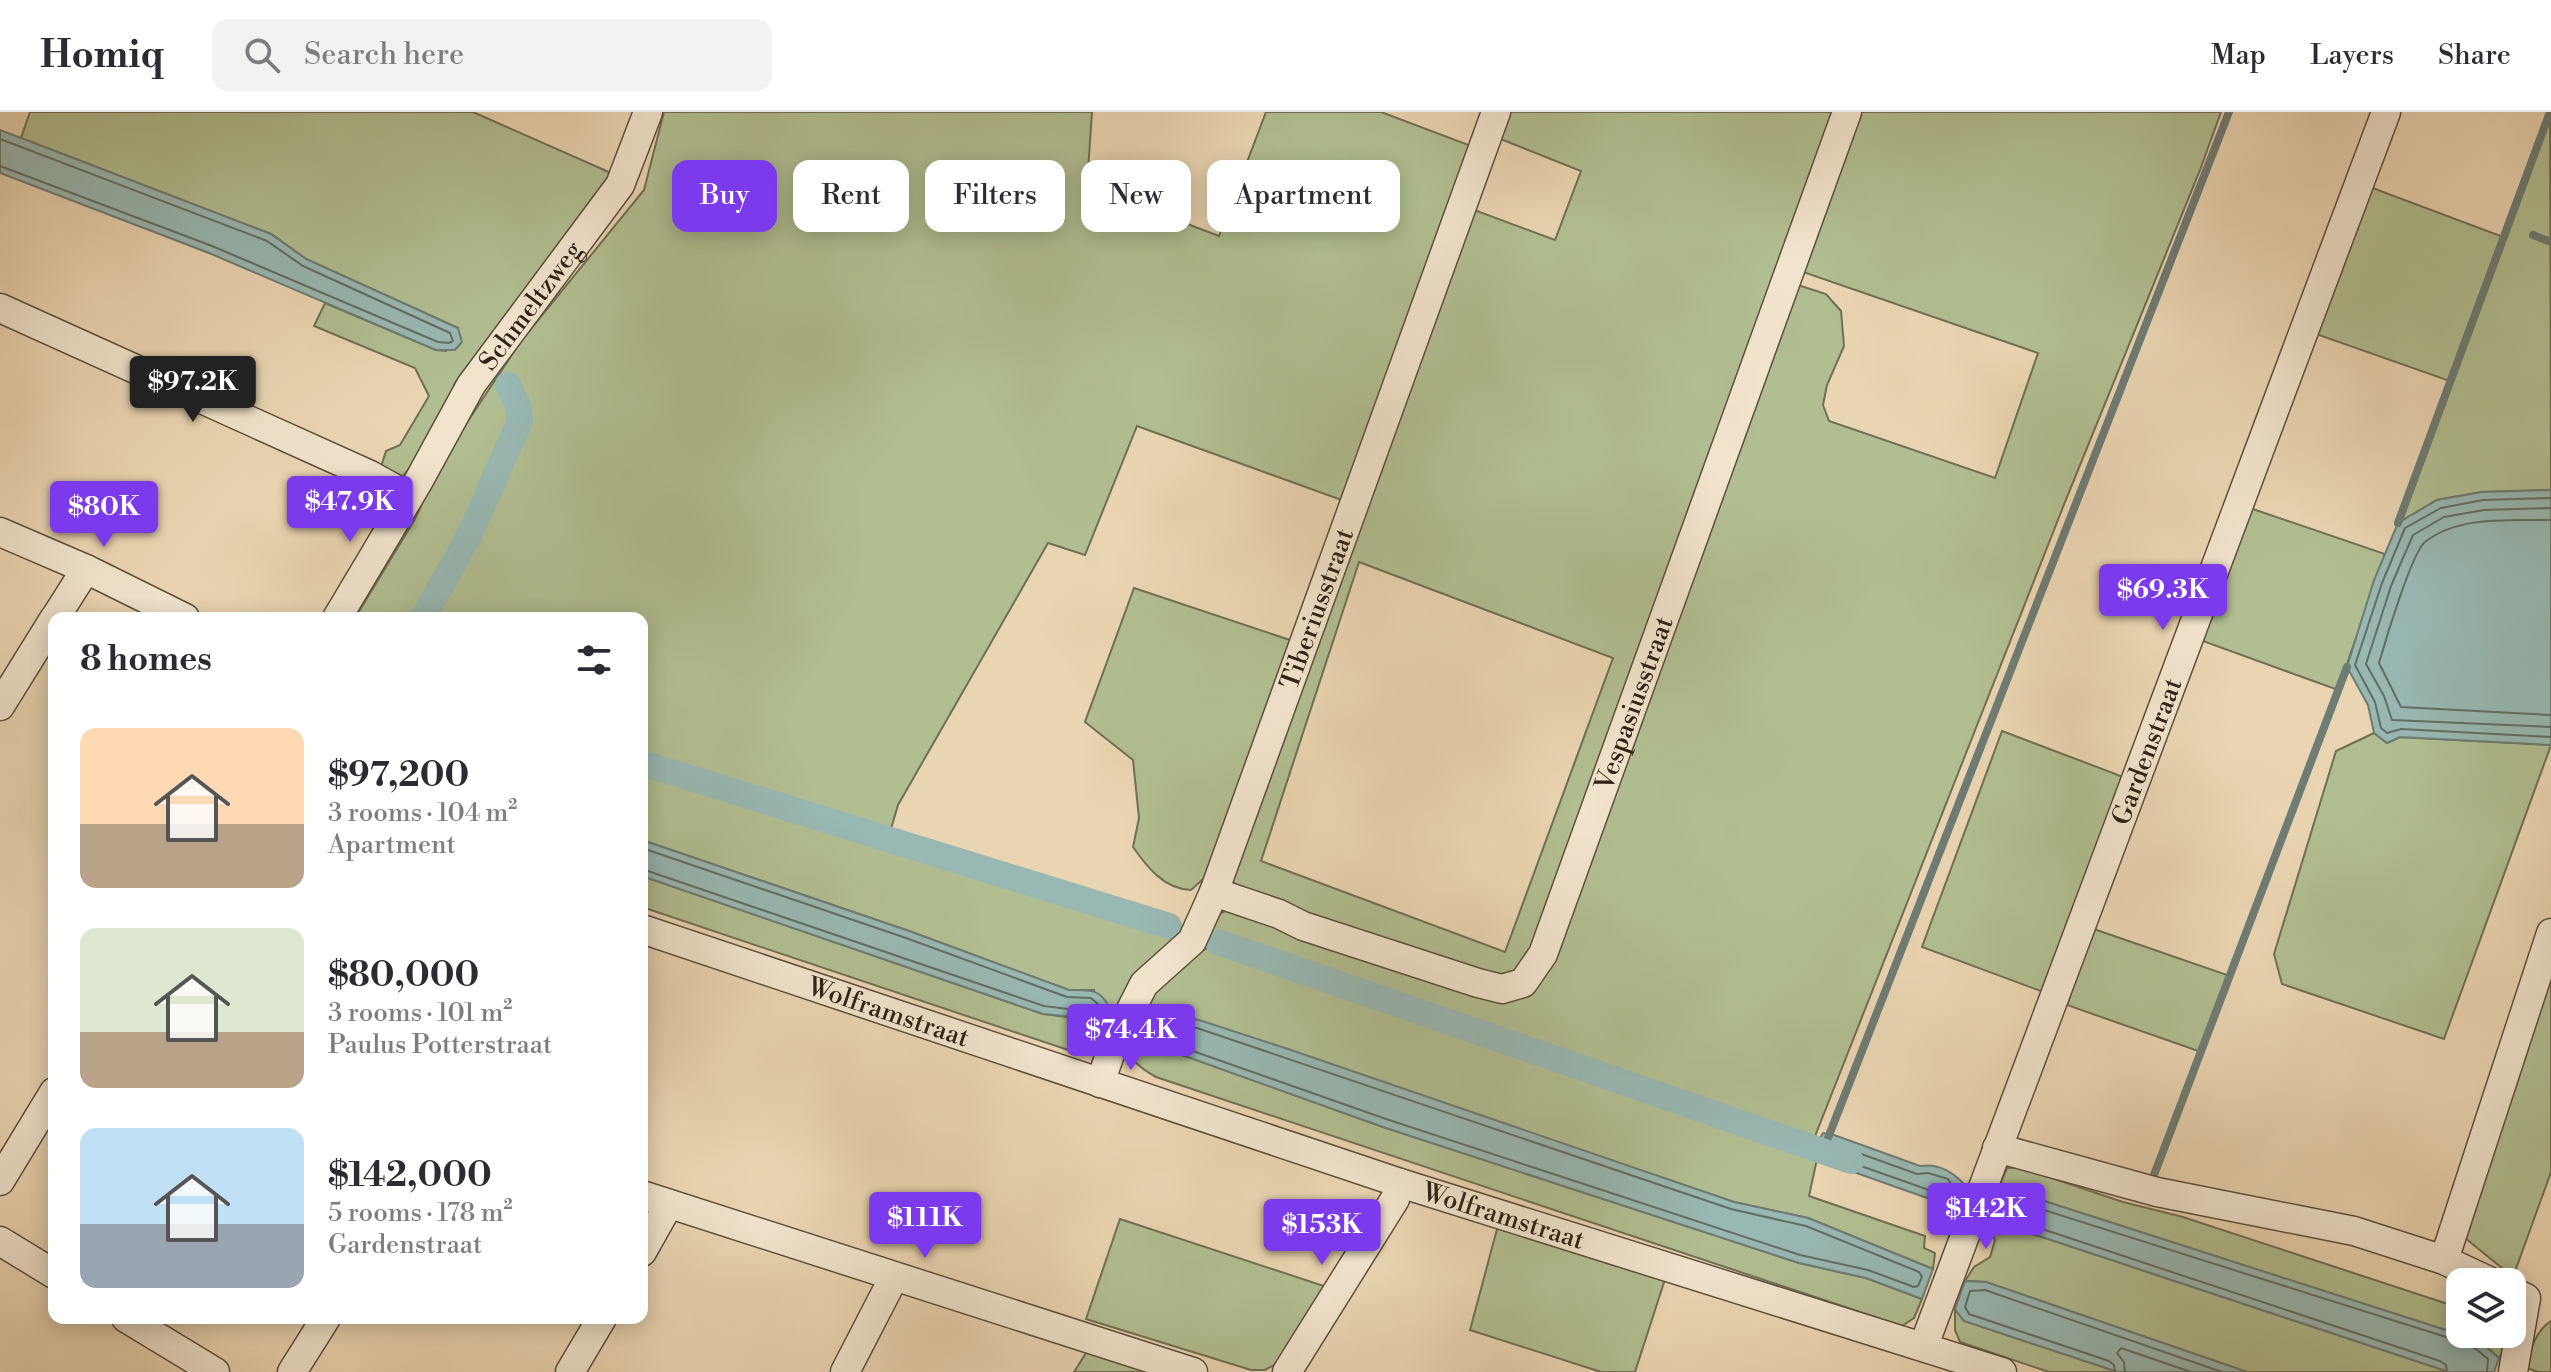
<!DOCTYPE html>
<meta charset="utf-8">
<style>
:root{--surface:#fff;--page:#f2f2f3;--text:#2b2b33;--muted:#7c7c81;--line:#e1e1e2;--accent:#7c3aed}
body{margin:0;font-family:"Libre Bodoni",serif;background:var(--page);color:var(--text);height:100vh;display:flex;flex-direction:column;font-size:30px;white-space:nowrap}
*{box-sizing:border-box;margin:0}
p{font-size:26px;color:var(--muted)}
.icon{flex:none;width:44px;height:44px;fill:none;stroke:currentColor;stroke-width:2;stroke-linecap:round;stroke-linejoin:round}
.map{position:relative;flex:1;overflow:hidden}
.details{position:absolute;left:48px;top:500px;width:600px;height:712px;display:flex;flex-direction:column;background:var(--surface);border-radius:16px;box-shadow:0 4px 20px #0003}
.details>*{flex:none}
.top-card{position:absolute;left:672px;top:48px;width:760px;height:72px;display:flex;gap:16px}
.fabs{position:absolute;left:2446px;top:1156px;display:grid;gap:16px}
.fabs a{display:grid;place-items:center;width:80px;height:80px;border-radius:16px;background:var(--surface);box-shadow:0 4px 20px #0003;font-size:40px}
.price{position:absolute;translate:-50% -68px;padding:0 18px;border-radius:8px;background:var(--accent);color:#fff;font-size:26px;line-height:52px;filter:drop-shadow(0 2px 4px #0008)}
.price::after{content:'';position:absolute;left:50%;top:48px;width:24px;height:18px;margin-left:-12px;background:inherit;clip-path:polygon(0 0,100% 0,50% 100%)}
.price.current{background:#222;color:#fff}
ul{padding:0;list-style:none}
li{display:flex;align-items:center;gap:24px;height:200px;padding:0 32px}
li span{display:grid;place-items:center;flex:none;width:224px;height:160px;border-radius:16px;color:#555}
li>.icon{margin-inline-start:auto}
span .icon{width:96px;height:96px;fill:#fffc;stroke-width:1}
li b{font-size:34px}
h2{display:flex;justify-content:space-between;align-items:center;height:96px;padding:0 32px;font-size:34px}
.tag{padding:0 28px;border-radius:16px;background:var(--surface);box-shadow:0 4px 20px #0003;font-size:28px;line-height:72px}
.tag.current{background:var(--accent);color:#fff}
header{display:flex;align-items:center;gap:48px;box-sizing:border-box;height:112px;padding:0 40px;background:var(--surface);border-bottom:2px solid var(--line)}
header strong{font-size:38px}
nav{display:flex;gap:44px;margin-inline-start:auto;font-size:28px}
.search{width:560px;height:72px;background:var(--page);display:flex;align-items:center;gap:20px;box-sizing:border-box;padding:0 28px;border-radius:16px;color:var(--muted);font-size:30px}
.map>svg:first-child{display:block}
.green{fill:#b1be91;stroke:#707054;stroke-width:2;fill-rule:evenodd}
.water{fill:#98b8b2;stroke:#6e7c74;stroke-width:2}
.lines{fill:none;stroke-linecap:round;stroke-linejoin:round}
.shore{stroke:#636e64;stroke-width:2}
.stream{stroke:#6e7c74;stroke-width:8}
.canal{stroke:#98b8b2;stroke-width:26}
.minor-casing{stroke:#5d503d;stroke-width:31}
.minor{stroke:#f1e4cd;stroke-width:28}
.labels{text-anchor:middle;stroke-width:7;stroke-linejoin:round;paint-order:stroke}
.street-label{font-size:26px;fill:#2e2316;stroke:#f1e4cd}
</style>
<header>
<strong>Homiq</strong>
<div class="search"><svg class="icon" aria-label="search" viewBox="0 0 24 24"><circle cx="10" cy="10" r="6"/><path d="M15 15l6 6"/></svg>Search here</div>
<nav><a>Map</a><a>Layers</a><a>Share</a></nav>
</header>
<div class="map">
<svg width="2551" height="1260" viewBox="0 0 2551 1260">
<rect width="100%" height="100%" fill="#ead5b2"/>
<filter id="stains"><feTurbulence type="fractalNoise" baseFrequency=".0025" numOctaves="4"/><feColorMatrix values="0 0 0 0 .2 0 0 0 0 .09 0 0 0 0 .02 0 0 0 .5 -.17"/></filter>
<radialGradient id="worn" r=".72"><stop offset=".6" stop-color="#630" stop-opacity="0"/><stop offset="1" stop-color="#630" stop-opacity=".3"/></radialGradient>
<g class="green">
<path d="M30 0H473L611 61 455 271C441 306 423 342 398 370L380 358 386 339 400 333 429 284 415 256 314 214 325 191 436 238 446 239 458 216 306 147 271 122 21 26Z"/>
<polygon points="664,0 1092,0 1087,74 1219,124 1266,0 1381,0 1474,35 1347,390 1137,314 1085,443 1048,431 898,693 888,727 1179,818 1170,838 1119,894 1105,918 1080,935 1068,938 642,795 642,764 1043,902 1075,906 1092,912 1094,878 1069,878 909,819 642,728 642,506 355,506 415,407 444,345 521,229 644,78"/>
<path d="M1507 0H1839L1532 846 1520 860 1490 867 1245 781 1235 773 1231 765 1469 96 1555 128 1581 59 1498 26ZM1359 450 1613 546 1505 840 1261 749Z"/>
<path d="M1858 0H2221L2200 58 2065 390 1810 1037 1817 1047 1809 1084 1925 1124 1924 1136 1935 1141 1933 1157 1808 1106 1734 1090 1407 979 1143 929 1383 1015 1799 1151 1866 1166 1922 1187 1914 1206 1902 1214 1156 965C1143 958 1124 946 1127 928 1134 891 1185 847 1217 830L1210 817 1213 805 1227 798 1520 882 1798 173 1826 182 1841 199 1844 234 1827 273 1823 293 1829 309 1995 366 2038 241 1800 159Z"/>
<polygon points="2550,0 2551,378 2482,380 2437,388 2398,411 2450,269 2316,222 2370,75 2503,125"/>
<polygon points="2250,396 2385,442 2338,578 2200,528"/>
<path d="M1134 476 1293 529 1210 761 1191 778C1164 777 1147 755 1133 735L1139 706 1133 648 1085 610Z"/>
<polygon points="2002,619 2126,666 2046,881 1922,835"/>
<polygon points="2374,621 2387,631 2400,625 2551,633 2444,927 2282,872 2274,842 2336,639"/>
<polygon points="2094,817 2230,864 2201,940 2067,893"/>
<polygon points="2551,835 2551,1060 2513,1165 2465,1126"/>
<polygon points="2007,1056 2022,1056 2123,1090 2183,1105 2460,1196 2460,1222 2498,1222 2507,1234 2499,1246 2479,1229 2013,1079 1997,1080"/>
<polygon points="1988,1103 2009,1114 2449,1260 2247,1260 1986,1170 1965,1169 1974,1155 1990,1145 1995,1128 1989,1116"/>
<polygon points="1500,1106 1667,1161 1635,1260 1601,1260 1470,1218"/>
<polygon points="1120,1107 1327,1175 1278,1251 1265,1258 1251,1258 1086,1207"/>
<polygon points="1955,1197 1964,1209 2118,1260 2049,1260 1960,1230 1955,1218"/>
<path d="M2551 1209V1260H2538L2527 1256C2530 1239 2535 1219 2551 1209Z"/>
<polygon points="1093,1230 1186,1260 1074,1260"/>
</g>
<g class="water">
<polygon points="0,18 271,122 306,147 458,216 462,230 455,238 436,238 209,141 0,61"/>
<polygon points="2551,378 2551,633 2400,625 2387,631 2374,621 2368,593 2347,555 2374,468 2398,411 2437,388 2482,380"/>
<path d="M642 728 909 819 1069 878C1087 878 1099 876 1108 893 1101 918 1096 911 1075 906 1065 903 1053 903 1043 902L642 764Z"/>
<polygon points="1167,903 1199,908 1288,937 1734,1090 1808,1106 1933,1157 1922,1187 1866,1166 1799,1151 1383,1015 1143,929 1142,919 1148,904"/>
<path d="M1823 1021 1834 1023 1920 1054C1938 1051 1952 1059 1964 1072L1955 1086 1944 1089 1927 1086 1817 1047 1816 1033Z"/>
<polygon points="2013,1079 2480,1229 2499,1246 2494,1260 2449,1260 2009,1114 1988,1103 1997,1080"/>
<polygon points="1965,1169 1986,1170 2247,1260 2118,1260 1964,1209 1955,1197"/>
</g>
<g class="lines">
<g class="shore">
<polyline points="0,27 267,129 303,154 450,221 453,229 449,231 438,230 212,134 0,54"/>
<polyline points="2551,386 2483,388 2441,396 2405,416 2382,471 2355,553 2375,590 2381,616 2387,621 2401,617 2551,625"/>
<polyline points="2551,396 2484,398 2444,405 2413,423 2391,474 2366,552 2384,584 2392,608 2551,615"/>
<path d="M2551 408C2511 409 2459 403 2425 430 2412 440 2385 530 2379 551L2401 595 2551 603"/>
<polyline points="642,736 906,826 1067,885 1091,886 1099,893 1098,899 1092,904 1076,898 1044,894 642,757"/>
<polygon points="1156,912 1197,916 1731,1097 1806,1114 1919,1160 1922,1165 1918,1174 1914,1175 1868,1158 1800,1143 1386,1007 1153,925 1150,920"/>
<polygon points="1828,1030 1917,1062 1928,1061 1948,1067 1953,1075 1944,1080 1929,1078 1827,1042 1825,1035"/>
<polyline points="2115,1260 2114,1253 2109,1249 1969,1202 1965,1195 1970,1179 1985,1178 2222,1260"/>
<polyline points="2125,1260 2124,1250 2117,1241 2121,1236 2191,1260"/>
<polyline points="2447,1260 2446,1253 2440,1249 2012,1107 2000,1099 2001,1090 2012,1088 2462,1230 2476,1237 2488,1247 2487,1260"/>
</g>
<g class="stream">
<polyline points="2533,123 2551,130"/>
<polyline points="2398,411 2550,0"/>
<polyline points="1826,1031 2229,0"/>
<polyline points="2151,1071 2347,555"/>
</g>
<g class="canal">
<polyline points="423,506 468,426 520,309 519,296 508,273"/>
<polyline points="642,651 1169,814"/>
<polyline points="1218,830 1851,1049"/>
</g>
<defs>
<g id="minor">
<polyline points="0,196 370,363 408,384"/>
<polyline points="0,420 86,457 185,506"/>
<polyline points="55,506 86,457"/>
<path id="s1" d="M337 506 418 370 471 273 620 73 648 0"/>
<polyline points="0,594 54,507"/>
<path id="s2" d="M1214 780 1279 802 1303 814 1478 871 1502 877 1523 871 1543 842 1847 0"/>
<path id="s3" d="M642 817 1400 1071 2002 1260"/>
<path id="s4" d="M1100 971 1114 931 1144 872 1192 829 1214 780 1496 0"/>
<polyline points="1997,1036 2157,1080 2354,1119 2444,1148"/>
<polyline points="0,1069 54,980"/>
<polyline points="642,1083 1193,1260"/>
<polyline points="0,1129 54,1162"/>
<polyline points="642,1140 669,1092"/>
<polyline points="2491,1170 2444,1148 2551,821"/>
<polyline points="2512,1179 2526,1186 2513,1260"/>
<polyline points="126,1206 215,1260"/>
<path id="s5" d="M1924 1233 2386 0"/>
<polyline points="292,1260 326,1206"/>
<polyline points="570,1260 602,1206"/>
<polyline points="845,1260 894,1165"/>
<polyline points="1287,1260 1395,1087 1400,1071"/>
</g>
</defs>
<use href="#minor" class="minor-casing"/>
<use href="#minor" class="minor"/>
</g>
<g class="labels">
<g class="street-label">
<text dy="9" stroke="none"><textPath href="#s1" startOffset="368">Schmeltzweg</textPath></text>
<text dy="9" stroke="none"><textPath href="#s4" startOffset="528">Tiberiusstraat</textPath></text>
<text dy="9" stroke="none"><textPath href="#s2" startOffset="628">Vespasiusstraat</textPath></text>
<text dy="9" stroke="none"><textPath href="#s5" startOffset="634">Gardenstraat</textPath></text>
<text dy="9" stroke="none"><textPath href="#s3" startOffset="260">Wolframstraat</textPath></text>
<text dy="9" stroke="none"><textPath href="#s3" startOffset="908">Wolframstraat</textPath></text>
</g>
</g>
<rect width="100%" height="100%" filter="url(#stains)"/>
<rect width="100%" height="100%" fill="url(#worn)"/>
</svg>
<div class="fabs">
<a><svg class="icon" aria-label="layers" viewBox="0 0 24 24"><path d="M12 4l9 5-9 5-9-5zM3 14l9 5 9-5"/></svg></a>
</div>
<b class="price current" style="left:193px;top:312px">$97.2K</b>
<b class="price" style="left:350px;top:432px">$47.9K</b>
<b class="price" style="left:104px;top:437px">$80K</b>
<b class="price" style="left:2163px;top:520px">$69.3K</b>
<b class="price" style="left:1131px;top:960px">$74.4K</b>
<b class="price" style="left:1986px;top:1139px">$142K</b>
<b class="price" style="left:925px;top:1148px">$111K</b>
<b class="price" style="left:1322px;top:1155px">$153K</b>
<div class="top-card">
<a class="tag current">Buy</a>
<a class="tag">Rent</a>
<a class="tag">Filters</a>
<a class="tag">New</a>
<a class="tag">Apartment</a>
</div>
<section class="details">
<h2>8 homes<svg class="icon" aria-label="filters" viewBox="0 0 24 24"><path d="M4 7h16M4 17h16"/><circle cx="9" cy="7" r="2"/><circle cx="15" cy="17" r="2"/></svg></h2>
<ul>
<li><span style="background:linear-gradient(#ffd9b3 60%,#b9a48a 0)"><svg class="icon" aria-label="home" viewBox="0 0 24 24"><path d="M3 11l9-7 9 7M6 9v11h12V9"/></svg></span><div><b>$97,200</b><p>3 rooms · 104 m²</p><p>Apartment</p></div></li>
<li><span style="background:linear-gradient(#dfe7d0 65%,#b9a48a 0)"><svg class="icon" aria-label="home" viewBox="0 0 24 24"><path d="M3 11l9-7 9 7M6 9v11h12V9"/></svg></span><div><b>$80,000</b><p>3 rooms · 101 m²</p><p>Paulus Potterstraat</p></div></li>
<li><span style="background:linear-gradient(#bfe0f5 60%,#9aa5b1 0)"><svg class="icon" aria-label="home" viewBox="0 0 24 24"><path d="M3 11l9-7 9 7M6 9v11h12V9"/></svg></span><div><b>$142,000</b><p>5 rooms · 178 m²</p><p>Gardenstraat</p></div></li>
</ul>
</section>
</div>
